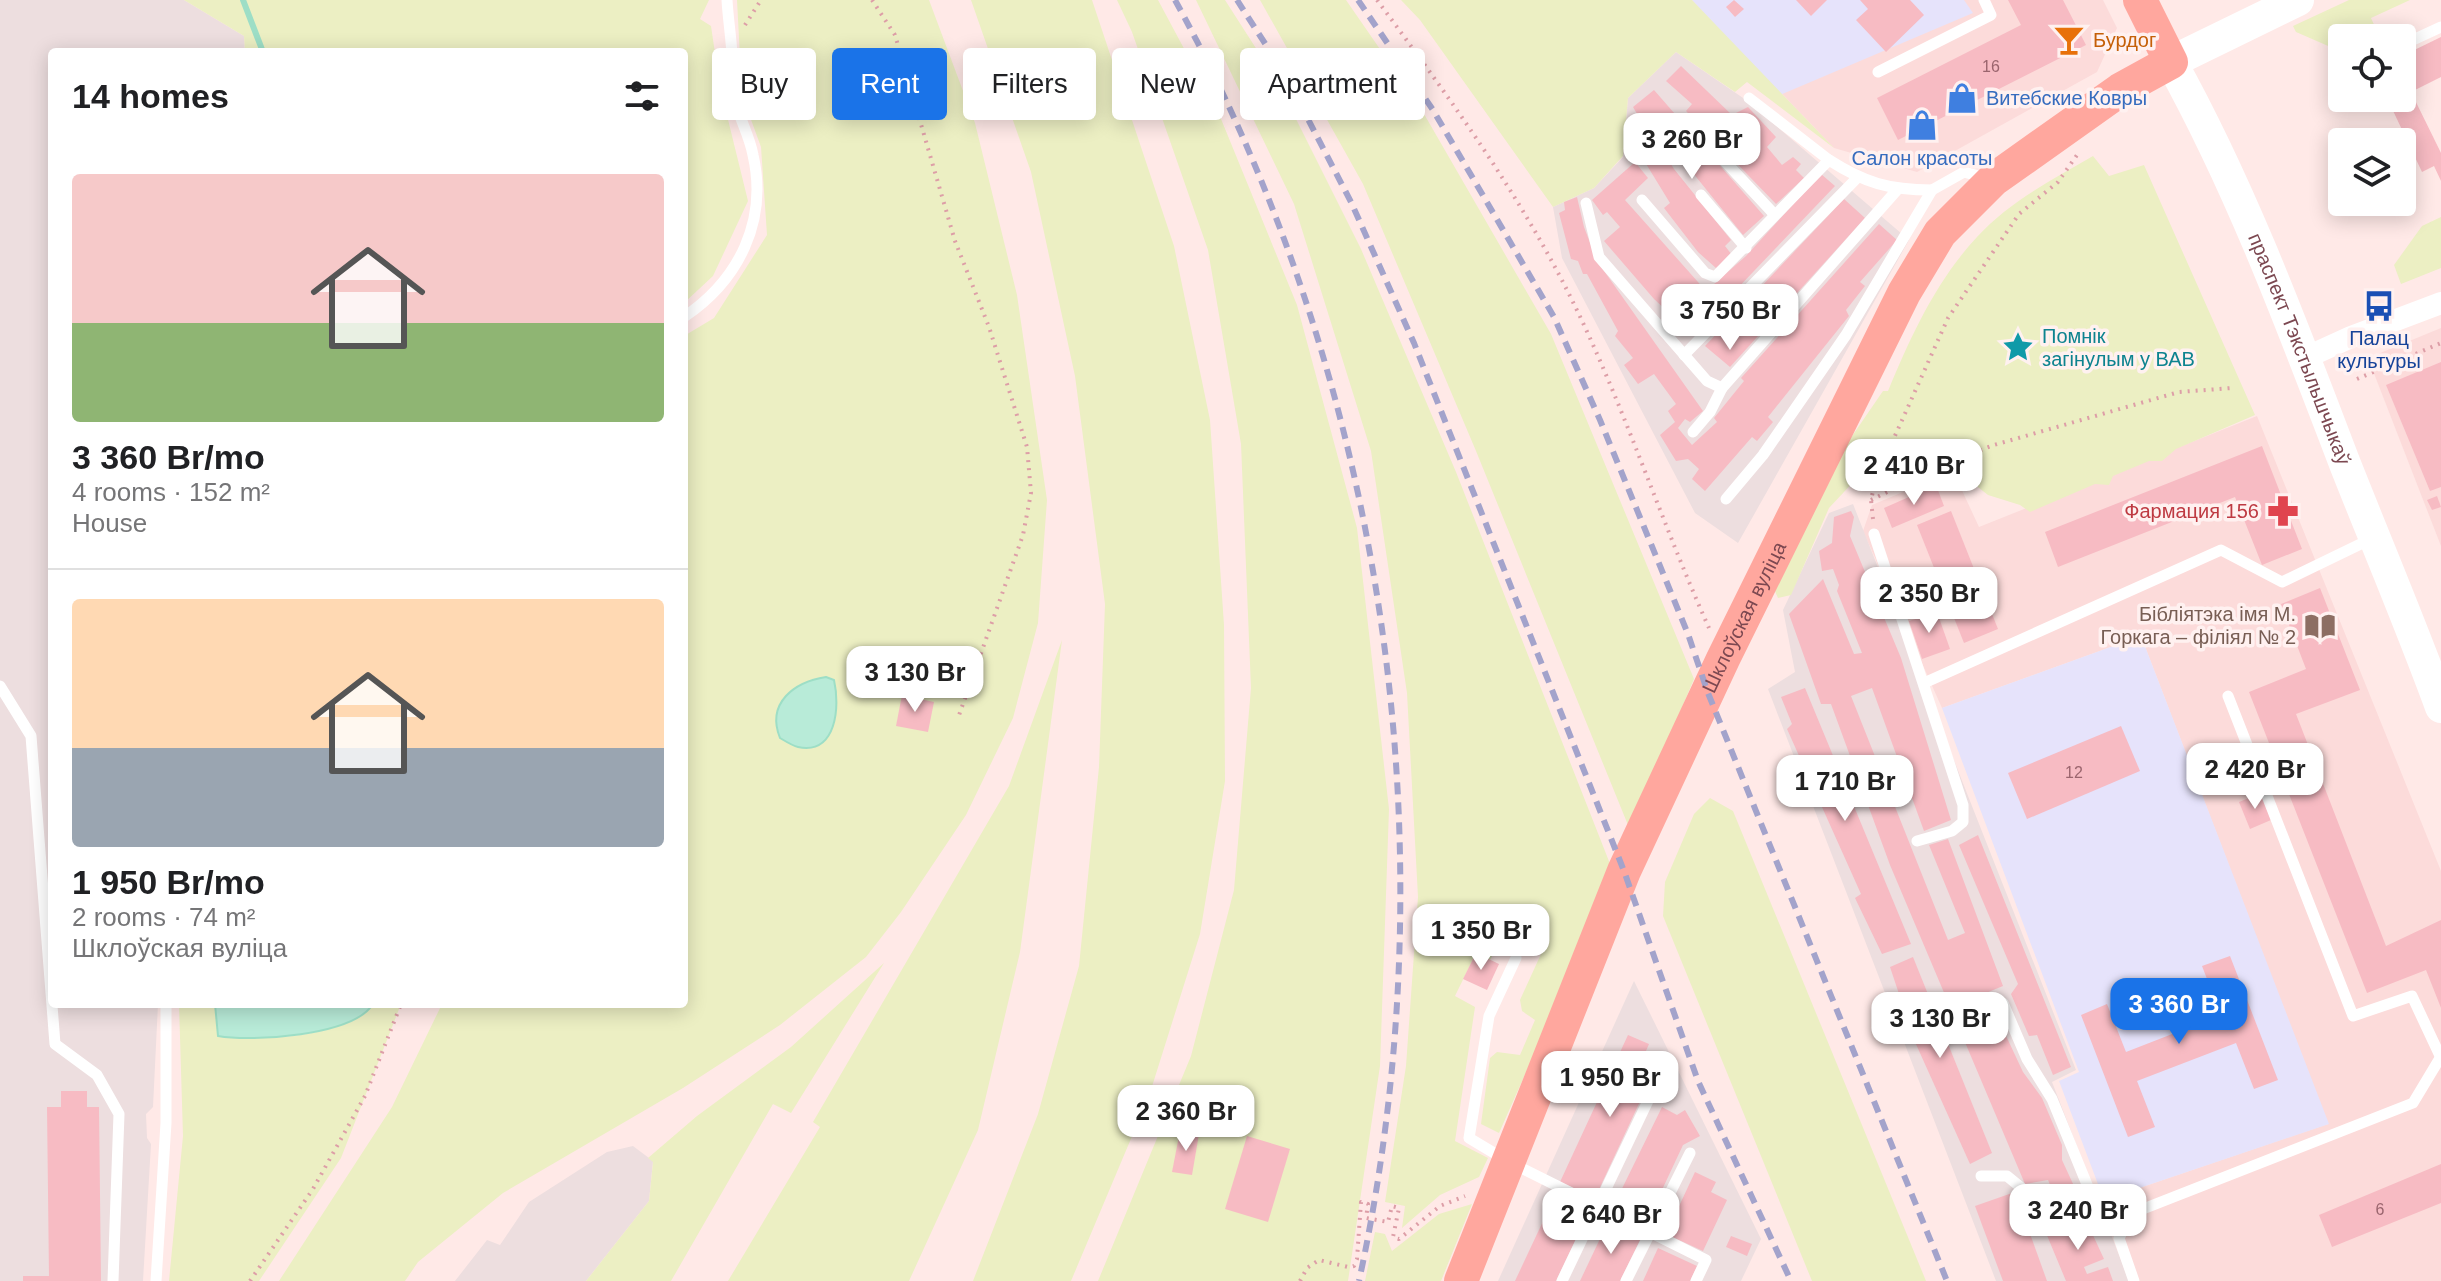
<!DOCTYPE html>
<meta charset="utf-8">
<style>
:root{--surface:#fff;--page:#f2f2f2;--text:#202124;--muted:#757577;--line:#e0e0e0;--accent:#1a73e8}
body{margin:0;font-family:Helvetica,sans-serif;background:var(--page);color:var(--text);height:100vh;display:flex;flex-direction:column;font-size:30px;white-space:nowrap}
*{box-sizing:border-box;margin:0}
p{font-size:26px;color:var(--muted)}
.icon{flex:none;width:44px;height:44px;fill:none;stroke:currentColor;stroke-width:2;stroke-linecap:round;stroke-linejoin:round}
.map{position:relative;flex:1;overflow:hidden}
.details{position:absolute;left:48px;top:48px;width:640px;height:960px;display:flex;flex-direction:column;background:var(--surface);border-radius:8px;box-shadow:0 4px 20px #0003}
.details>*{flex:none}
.hud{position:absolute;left:712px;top:48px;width:760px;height:72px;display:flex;gap:16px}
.buttons{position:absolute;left:2328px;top:24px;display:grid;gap:16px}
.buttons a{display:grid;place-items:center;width:88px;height:88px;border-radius:8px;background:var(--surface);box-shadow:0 4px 20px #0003;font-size:40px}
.price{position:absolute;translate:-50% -68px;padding:0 18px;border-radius:16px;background:#fff;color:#222;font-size:26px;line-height:52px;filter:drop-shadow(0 2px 4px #0008)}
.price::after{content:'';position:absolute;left:50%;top:48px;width:24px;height:18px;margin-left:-12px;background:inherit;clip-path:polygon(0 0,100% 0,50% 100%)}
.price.active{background:var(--accent);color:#fff}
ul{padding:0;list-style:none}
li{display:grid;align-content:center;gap:16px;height:424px;padding:0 24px}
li+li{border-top:2px solid var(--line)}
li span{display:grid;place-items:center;height:248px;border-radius:8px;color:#555}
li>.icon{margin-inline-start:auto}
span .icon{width:144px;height:144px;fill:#fffc;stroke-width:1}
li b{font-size:34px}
h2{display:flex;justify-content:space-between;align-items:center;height:96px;padding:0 24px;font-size:34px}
.tag{padding:0 28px;border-radius:8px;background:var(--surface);box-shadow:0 4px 20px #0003;font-size:28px;line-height:72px}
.tag.active{background:var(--accent);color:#fff}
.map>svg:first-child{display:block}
.residential{fill:#fcdbda}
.industrial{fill:#eddedf}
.education{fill:#e6e3fb}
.green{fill:#ecefc3}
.water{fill:#b8ebd8;stroke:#9ddec6;stroke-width:2}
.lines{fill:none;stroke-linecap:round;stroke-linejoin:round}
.stream{stroke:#9ddec6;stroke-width:6}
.building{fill:#f7bbc3}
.path{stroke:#dd9ea7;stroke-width:4;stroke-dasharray:2 6;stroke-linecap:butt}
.lane{stroke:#fff;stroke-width:11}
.street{stroke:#fff;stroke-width:22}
.secondary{stroke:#fff;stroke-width:32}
.primary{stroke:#ffa79e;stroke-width:34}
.rail{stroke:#a3a3cb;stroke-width:6;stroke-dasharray:12 8;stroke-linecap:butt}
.labels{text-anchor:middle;stroke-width:7;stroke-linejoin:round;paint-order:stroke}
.number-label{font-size:16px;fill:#9b656e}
.food-label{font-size:20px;fill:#c56008;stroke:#fff1f0;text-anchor:start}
.shop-label{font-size:20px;fill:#366cbe;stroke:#fff1f0;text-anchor:start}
.culture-label{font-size:20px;fill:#0d838f;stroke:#fff1f0;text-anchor:start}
.transit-label{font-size:20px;fill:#164399;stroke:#fff1f0}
.street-label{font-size:20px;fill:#7c4851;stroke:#fff1f0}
.health-label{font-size:20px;fill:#be3a42;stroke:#fff1f0;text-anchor:end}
.education-label{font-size:20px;fill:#785e54;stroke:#fff1f0;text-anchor:end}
</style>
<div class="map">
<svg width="2441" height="1281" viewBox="0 0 2441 1281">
<rect width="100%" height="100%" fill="#ffe9e7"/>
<g class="residential">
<polygon points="1692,0 2103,0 2117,28 2097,72 1917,172 1834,148"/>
<polygon points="2441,328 2441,546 2368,358"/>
<polygon points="2257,416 2441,871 2441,1281 2136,1281 2104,1200 2328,1124 2141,636 1942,708 1863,531 1872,505 1953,471 1979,527"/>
</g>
<g class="industrial">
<polygon points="0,0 184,0 244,36 245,52 52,52 52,1004 158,1004 153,1107 146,1114 147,1138 151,1144 143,1281 0,1281"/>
<polygon points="1676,52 1746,100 1909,240 1738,543 1695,513 1562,258 1553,207 1594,188 1623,157 1628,98"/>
<polygon points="1853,504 2076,1070 2052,1082 2129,1281 1996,1281 1768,689 1795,672 1783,610 1829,513"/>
<polygon points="1634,981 1761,1239 1741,1281 1498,1281"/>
<polygon points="633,1146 653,1161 649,1201 586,1281 455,1281 487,1240 500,1245 529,1202 607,1152"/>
</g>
<g class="education">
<polygon points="1692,0 1964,0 1973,13 1780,95"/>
<polygon points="2141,636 2329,1124 2104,1200 2059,1081 2079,1072 1942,708"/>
</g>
<g class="green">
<polygon points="184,0 709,0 700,19 711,26 720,87 748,201 713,276 684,303 684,52 245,52 244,36"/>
<polygon points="737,0 929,0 975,123 1017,295 1047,500 1038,623 1013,718 966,815 901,912 866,957 780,1025 683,1088 503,1193 418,1262 405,1281 279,1281 392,1107 442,1004 684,1004 684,336 714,318 767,235 761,147 742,95"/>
<polygon points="971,0 1092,0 1174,246 1210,420 1224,625 1225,781 1200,934 1149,1096 1071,1281 973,1281 1038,1114 1079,966 1099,767 1105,604 1075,376 1031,172"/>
<polygon points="1117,0 1158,0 1219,114 1297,305 1357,528 1389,809 1380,1066 1348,1281 1098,1281 1191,1056 1234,890 1251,688 1241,444 1208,250 1132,32"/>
<polygon points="1196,0 1225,0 1277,81 1361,249 1456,472 1614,874 1499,1133 1481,1124 1490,1058 1497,1052 1520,1055 1535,1020 1522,1011 1520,1000 1541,954 1502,937 1490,960 1476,953 1455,996 1475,1007 1455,1141 1488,1158 1479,1177 1440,1195 1402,1228 1405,1206 1385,1202 1406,1066 1418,897 1407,693 1371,451 1294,204"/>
<polygon points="1260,0 1346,0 1420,107 1551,334 1694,679 1630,830 1476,451 1363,184"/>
<polygon points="1401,0 1692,0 1834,148 1747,82 1735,92 1676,52 1628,98 1623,156 1594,188 1553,207 1420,20"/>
<polygon points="2349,0 2410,0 2371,18 2380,38 2342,38 2342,52 2296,32 2293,26"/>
<path d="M2093 156 2109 176 2144 165 2255 415 2176 449 2162 461H2149L2113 476 2109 485 2095 484 2030 512 2020 505 1988 495 1946 462H1924L1879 486 1858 477 1829 508 1791 595 1778 598 1774 589 1848 442 1883 391H1888C1911 336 1936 281 1977 237 2009 202 2053 179 2093 156Z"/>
<polygon points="2441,217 2441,268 2401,284 2394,265 2422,226"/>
<polygon points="1062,640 1020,952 978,1130 909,1281 728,1281 820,1127 813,1122 1009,786"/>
<polygon points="1710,798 1733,811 1926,1281 1812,1281 1663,916 1665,882 1694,814"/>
<polygon points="884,963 791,1113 773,1104 671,1281 586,1281 649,1201 653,1162 648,1158 697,1116 791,1047"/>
<path d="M179 1004H215L218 1035C253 1043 352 1037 373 1004H401L341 1158 259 1281H169L183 1136Z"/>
<polygon points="1472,1204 1441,1281 1365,1281 1375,1232 1385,1234 1392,1251 1439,1214"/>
</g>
<g class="water">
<path d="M826 677 834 680C840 706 837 755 798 747 793 746 785 741 780 738 766 703 794 682 826 677Z"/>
<path d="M373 1004C353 1036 252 1042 218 1036L215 1004Z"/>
</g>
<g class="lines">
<polyline class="stream" points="243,0 263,52"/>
</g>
<g class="building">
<polygon points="1734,0 1744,9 1735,17 1726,7"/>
<polygon points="1796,0 1827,0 1811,16"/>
<polygon points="1860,0 1910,0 1924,15 1886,52 1856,20 1868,9"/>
<polygon points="2008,0 2063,0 2086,45 1898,140 1877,98 2021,25"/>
<polygon points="2441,37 2441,77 2411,92 2441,153 2441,181 2434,166 2422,172 2387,98 2402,98 2402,56"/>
<polygon points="1681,66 1732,115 1748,107 1776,137 1767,147 1782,165 1793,157 1801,164 1796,170 1804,178 1776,204 1686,111 1692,104 1666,81"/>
<polygon points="1654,90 1764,216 1743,235 1651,121 1647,125 1674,169 1731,240 1725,246 1732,255 1716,268 1698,252 1664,208 1670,203 1629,136 1643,124 1633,107"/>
<polygon points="1635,162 1648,178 1625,200 1706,291 1746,256 1821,174 1835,186 1693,335 1654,299 1604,241 1620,227 1607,212 1603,215 1592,200"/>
<polygon points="1577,197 1584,227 1597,261 1703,411 1690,422 1685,419 1678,428 1692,445 1717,422 1714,418 1744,381 1741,378 1879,224 1897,240 1860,282 1865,286 1846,310 1849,316 1768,417 1773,422 1757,441 1752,437 1705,491 1692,479 1699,469 1688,459 1676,461 1660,435 1675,422 1668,411 1676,404 1654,374 1638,384 1624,365 1633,358 1615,336 1618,331 1587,274 1583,274 1578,261 1571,259 1559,213 1565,210 1564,202"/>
<polygon points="1844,199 1865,218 1730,367 1705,346"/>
<polygon points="2441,362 2441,487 2430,491 2386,385"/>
<polygon points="2262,446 2302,549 2262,565 2235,497 2058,567 2045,532"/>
<polygon points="1936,485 1944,506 1892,528 1884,508"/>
<polygon points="2437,496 2441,507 2432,510 2427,500"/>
<polygon points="1851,511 1854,517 1850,536 1901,658 1951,820 1924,831 1872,688 1851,696 1948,940 1965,933 1929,845 1948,839 2003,986 1986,993 2023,1072 2042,1098 2062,1145 2062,1160 2080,1199 2060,1208 2048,1180 2025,1184 1890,865 1831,704 1821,704 1789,614 1823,579 1854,654 1862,653 1837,591 1839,585 1833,569 1822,571 1819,551 1832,543 1834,517"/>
<polygon points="1951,511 1998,629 1964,643 1917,525"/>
<polygon points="2320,588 2360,690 2296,714 2386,946 2441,920 2441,1008 2426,970 2367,993 2249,692 2306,669 2281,604"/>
<polygon points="1937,612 1950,649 1922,659 1909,621"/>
<polygon points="883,650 904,653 900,672 880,669"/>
<polygon points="935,657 956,660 954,671 934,669"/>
<polygon points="939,671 952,673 949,696 935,695"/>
<polygon points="1805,688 1911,944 1882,954 1855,898 1861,894 1787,729 1792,724 1781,697"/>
<polygon points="902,695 934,702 928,732 896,726"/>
<polygon points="2121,726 2140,771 2027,819 2008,773"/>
<polygon points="2261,793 2271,820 2250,829 2239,802"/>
<polygon points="1978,835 2071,1067 2053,1075 2037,1035 2029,1036 2011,994 2018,984 1959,845"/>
<polygon points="1476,953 1499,964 1487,990 1463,979"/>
<polygon points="2230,956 2278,1080 2254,1089 2236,1043 2137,1081 2155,1127 2128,1137 2081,1015 2107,1004 2126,1052 2221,1015 2202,966"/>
<polygon points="1913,957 1992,1153 1970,1164 1915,1042 1890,967"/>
<polygon points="1628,1035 1649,1044 1643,1058 1657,1065 1595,1198 1560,1182"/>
<polygon points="61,1091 87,1091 87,1107 99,1107 101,1281 23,1281 23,1276 49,1276 47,1107 61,1107"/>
<polygon points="1662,1107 1677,1115 1685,1110 1700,1136 1683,1145 1646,1224 1613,1207"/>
<polygon points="1224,1118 1238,1119 1236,1133 1223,1131"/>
<polygon points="1180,1131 1199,1134 1192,1175 1172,1172"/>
<polygon points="1247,1136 1290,1149 1268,1222 1225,1209"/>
<polygon points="2441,1164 2441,1203 2332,1247 2319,1215"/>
<polygon points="1695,1172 1716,1182 1711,1192 1727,1200 1703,1251 1666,1234"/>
<polygon points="2015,1192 2047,1281 2003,1281 1975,1206"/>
<polygon points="1552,1202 1586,1218 1556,1281 1515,1281"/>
<polygon points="2085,1218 2104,1259 2084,1267 2087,1274 2108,1267 2113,1281 2066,1281 2046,1233"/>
<polygon points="1607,1224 1640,1240 1620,1281 1580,1281"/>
<polygon points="1731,1236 1752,1244 1747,1256 1726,1247"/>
<polygon points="1658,1248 1697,1266 1690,1281 1643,1281"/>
</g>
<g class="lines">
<g class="path">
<polyline points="872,0 895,35 955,241 989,327 1027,447 1031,493 1023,535 958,718"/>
<path d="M1377 0C1446 93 1514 186 1567 290 1622 399 1659 517 1709 628"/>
<polyline points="745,25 761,0"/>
<polyline points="2357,379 2441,343"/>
<polyline points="1871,500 1944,464 1994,445 2179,392 2232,388"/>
<polyline points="1873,519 1871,500 1876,478 1948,318 2019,214 2058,182 2077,155"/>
<polyline points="250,1281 313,1189 365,1096 401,1004"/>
<polyline points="1300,1281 1307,1268 1319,1260 1348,1267 1354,1266 1357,1259 1361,1202 1368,1204 1366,1218 1388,1222 1392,1206 1399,1208 1393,1237 1399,1239 1440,1206 1465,1196"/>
</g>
<g class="lane">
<polyline points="2402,45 2441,27"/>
<polyline points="1878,72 1991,15 1984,0"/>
<polyline points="1749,98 1829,160"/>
<polyline points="1691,125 1774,214"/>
<polyline points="1701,195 1746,248"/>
<path d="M1642 200 1705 273 1715 277 1829 160C1865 183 1889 190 1932 190"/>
<polyline points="1586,203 1599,257 1707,381 1722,388 1897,190"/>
<path d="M684 317C739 280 768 221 753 155 749 133 736 113 733 91 731 79 733 67 732 55 731 36 728 18 727 0"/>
<polyline points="1684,355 1857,178"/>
<polyline points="1693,432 1710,412 1722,388"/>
<polyline points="1726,499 1763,455 1846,335 1932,190 1964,172 1989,179"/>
<polyline points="1874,534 1963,805 1963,822 1952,831 1917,841"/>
<polyline points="1924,683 2221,550 2282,582 2373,538"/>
<polyline points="0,686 31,736 55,1044 97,1075 119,1114 113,1281"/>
<polyline points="2228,696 2353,1016 2412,996 2441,1058"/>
<polyline points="1516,958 1489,1016 1469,1138 1509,1162 1706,1260 1696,1281"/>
<polyline points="2003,1003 2027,1059 2052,1099 2097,1209 2127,1223"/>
<polyline points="1981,1176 2007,1176 2051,1212 2062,1217 2097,1209"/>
<polyline points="156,1281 166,1123 166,1004"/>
<polyline points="1562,1281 1657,1082"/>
<polyline points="1626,1281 1690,1153"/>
<polyline points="2134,1281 2119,1238 2127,1223 2143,1209 2413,1103 2440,1058"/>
</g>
<polyline class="street" points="2305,358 2351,337 2441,303"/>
<path class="secondary" id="s1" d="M2298 0 2171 62C2242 190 2293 328 2345 464 2377 545 2411 625 2441 707"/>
<path class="primary" id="s2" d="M1461 1281 1624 871 1723 659 1904 293 1940 233 1993 180 2120 90 2171 62 2140 0"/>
<g class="rail">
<path d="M1175 0C1387 386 1452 852 1359 1281"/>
<polyline points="1237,0 1284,73 1351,202 1414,343 1624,871 1698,1081 1791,1281"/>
<polyline points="1358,0 1433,110 1554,317 1600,420 1688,634 1708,693 1947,1281"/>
</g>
</g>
<defs>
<symbol id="bar-bare" viewBox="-9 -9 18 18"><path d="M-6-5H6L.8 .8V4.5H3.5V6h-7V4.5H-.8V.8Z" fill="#e8710a" stroke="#fff1f0" stroke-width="2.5" paint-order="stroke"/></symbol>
<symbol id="shop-bare" viewBox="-9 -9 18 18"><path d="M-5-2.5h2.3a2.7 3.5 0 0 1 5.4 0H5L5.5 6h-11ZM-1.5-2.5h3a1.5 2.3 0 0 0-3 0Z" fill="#3f7fe0" stroke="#fff1f0" stroke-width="2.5" paint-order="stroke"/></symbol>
<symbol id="bus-bare" viewBox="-9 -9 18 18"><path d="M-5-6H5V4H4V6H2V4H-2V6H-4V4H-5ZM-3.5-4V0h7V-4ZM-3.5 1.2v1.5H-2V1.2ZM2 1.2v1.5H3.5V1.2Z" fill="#1a4fb4" stroke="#fff1f0" stroke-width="2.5" paint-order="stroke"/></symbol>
<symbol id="sight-bare" viewBox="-9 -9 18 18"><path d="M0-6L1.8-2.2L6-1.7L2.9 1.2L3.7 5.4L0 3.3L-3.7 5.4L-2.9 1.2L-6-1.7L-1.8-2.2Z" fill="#0f9aa8" stroke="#fff1f0" stroke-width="2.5" paint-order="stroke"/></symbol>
<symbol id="pharmacy-bare" viewBox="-9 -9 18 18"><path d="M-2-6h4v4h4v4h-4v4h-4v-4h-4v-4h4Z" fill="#e0444e" stroke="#fff1f0" stroke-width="2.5" paint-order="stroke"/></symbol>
<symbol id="library-bare" viewBox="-9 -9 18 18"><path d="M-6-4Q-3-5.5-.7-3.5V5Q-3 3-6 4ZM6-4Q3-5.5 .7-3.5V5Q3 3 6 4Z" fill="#8d6e63" stroke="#fff1f0" stroke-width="2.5" paint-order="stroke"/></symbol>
</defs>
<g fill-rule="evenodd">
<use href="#bar-bare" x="2047" y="18" width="44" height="44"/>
<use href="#shop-bare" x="1940" y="76" width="44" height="44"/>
<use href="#shop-bare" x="1900" y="103" width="44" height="44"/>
<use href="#bus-bare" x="2357" y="284" width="44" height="44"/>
<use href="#sight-bare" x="1996" y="325" width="44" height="44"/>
<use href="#pharmacy-bare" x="2261" y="489" width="44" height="44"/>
<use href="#library-bare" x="2298" y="604" width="44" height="44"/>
</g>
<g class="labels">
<g class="number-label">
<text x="1991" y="72">16</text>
<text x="2074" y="778">12</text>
<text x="2380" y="1215">6</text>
</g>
<g class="food-label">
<text x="2093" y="47">Бурдог</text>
</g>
<g class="shop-label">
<text x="1986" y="105">Витебские Ковры</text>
<text x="1922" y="165" text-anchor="middle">Салон красоты</text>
</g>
<g class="culture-label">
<text x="2042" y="343">Помнік<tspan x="2042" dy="23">загінулым у ВАВ</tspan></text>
</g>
<g class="transit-label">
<text x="2379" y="345">Палац<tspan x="2379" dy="23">культуры</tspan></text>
</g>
<g class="street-label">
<text dy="7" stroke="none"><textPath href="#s1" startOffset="456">праспект Тэкстыльшчыкаў</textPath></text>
<text dy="7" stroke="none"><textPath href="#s2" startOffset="722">Шклоўская вуліца</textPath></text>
</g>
<g class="health-label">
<text x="2259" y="518">Фармация 156</text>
</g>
<g class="education-label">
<text x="2296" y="621">Бібліятэка імя М.<tspan x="2296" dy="23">Горкага – філіял № 2</tspan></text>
</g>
</g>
</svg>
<div class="buttons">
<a><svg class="icon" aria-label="locate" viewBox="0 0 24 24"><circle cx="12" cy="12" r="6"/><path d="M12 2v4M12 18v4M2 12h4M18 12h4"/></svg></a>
<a><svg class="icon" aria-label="layers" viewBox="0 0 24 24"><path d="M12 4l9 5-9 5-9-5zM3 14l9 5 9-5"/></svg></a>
</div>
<b class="price" style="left:1692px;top:181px">3 260 Br</b>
<b class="price" style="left:1730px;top:352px">3 750 Br</b>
<b class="price" style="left:1914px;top:507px">2 410 Br</b>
<b class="price" style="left:1929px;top:635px">2 350 Br</b>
<b class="price" style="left:915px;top:714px">3 130 Br</b>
<b class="price" style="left:2255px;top:811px">2 420 Br</b>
<b class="price" style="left:1845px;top:823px">1 710 Br</b>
<b class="price" style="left:1481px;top:972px">1 350 Br</b>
<b class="price active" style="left:2179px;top:1046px">3 360 Br</b>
<b class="price" style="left:1940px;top:1060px">3 130 Br</b>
<b class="price" style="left:1610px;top:1119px">1 950 Br</b>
<b class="price" style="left:1186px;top:1153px">2 360 Br</b>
<b class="price" style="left:2078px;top:1252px">3 240 Br</b>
<b class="price" style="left:1611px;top:1256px">2 640 Br</b>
<div class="hud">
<a class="tag">Buy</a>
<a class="tag active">Rent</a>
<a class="tag">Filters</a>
<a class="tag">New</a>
<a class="tag">Apartment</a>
</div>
<section class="details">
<h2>14 homes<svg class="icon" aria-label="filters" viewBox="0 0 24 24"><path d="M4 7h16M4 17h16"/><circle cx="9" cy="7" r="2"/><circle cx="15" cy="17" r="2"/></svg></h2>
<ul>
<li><span style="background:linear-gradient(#f6c9c9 60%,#8fb573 0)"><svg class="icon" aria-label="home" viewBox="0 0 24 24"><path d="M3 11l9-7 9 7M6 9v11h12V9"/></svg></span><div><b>3 360 Br/mo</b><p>4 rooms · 152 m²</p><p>House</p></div></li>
<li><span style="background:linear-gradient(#ffd9b3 60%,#9aa5b1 0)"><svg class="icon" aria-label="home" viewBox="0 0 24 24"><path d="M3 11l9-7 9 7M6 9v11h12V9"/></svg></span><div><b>1 950 Br/mo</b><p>2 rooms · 74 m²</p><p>Шклоўская вуліца</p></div></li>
</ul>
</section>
</div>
